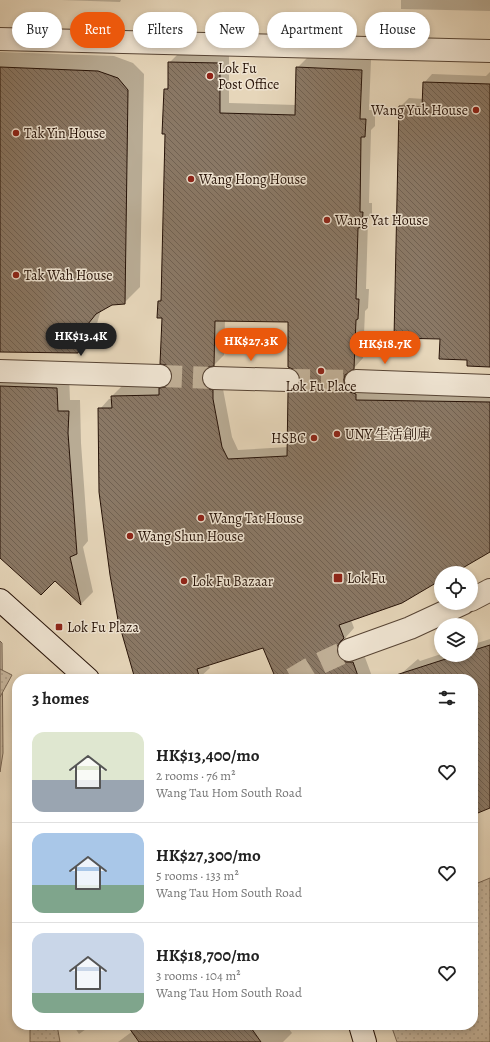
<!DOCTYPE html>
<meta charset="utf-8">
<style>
:root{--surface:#fff;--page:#f6f6f6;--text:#222;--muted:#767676;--line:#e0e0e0;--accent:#ea580c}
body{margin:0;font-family:Alegreya,"Noto Serif TC",serif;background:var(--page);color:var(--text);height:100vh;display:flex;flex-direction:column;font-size:15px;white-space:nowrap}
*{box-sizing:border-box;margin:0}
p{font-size:13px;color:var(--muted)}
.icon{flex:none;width:22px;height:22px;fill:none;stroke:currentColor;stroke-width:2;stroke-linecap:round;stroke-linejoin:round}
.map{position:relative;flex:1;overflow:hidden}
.panel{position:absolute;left:12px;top:674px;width:466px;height:356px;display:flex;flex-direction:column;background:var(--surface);border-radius:16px;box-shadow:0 2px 6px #0003}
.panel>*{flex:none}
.banner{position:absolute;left:12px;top:12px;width:466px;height:36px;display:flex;gap:8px}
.tools{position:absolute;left:434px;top:566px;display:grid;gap:8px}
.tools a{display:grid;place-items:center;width:44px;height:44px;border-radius:50%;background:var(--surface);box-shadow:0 2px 6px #0003;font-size:20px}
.price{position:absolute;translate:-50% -34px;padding:0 9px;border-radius:14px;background:var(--accent);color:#fff;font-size:13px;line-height:26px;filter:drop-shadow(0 1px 2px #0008)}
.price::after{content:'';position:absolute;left:50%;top:24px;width:12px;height:9px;margin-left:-6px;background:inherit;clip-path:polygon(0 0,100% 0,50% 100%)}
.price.selected{background:#222;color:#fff}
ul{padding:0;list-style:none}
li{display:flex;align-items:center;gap:12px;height:100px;padding:0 20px}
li+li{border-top:1px solid var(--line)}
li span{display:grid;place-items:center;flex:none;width:112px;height:80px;border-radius:12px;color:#555}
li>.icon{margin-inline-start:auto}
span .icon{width:48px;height:48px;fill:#fffc;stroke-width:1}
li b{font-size:17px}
h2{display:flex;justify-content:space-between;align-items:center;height:48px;padding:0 20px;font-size:17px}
.pill{padding:0 14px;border-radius:18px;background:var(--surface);box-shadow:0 2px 6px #0003;font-size:14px;line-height:36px}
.pill.selected{background:var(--accent);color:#fff}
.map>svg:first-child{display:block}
.forest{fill:url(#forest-firs);stroke:#766452}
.park{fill:url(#park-dots);stroke:#766452}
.shadow{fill:#0003;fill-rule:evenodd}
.building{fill:url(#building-back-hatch);stroke:#271308;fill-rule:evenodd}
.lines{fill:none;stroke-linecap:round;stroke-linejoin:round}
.tertiary-tunnel{stroke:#c0af96;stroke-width:22;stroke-dasharray:22 11;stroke-linecap:butt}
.tertiary-casing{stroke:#574434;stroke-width:24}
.secondary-casing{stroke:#271308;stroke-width:24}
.tertiary{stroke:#efe4d2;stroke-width:22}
.secondary{stroke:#efe4d2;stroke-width:22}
.poi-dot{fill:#8f2418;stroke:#efe4d2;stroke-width:1.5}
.labels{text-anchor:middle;stroke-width:3;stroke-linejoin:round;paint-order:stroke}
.poi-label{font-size:14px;fill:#271308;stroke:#efe4d2;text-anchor:start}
</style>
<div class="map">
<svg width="490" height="1042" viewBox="0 0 490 1042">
<defs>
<pattern id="forest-firs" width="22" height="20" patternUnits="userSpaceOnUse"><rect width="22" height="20" fill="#c6b59c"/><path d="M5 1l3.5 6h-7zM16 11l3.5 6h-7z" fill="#aa9b85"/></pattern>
<pattern id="park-dots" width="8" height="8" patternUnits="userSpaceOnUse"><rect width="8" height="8" fill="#c6b59c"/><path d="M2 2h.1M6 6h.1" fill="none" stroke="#aa9b85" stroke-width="1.8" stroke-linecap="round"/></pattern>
<pattern id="building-back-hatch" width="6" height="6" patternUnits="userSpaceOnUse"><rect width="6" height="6" fill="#8a7865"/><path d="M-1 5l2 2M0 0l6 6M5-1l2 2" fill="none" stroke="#716151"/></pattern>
</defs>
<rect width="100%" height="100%" fill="#e6d6ba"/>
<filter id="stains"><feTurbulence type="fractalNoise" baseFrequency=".005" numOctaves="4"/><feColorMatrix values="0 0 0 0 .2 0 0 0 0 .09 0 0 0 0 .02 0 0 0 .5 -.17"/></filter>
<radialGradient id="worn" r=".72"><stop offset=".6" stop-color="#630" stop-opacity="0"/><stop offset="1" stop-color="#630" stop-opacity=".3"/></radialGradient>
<polygon class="forest" points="0,641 2,643 3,753 0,772"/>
<g class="park">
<polygon points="0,669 12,675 0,697"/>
<polygon points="490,878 490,1042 397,1042 391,1025 473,1025 473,885"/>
<polygon points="30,1025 57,1025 60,1042 30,1042"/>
</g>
<g class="shadow">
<polygon points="61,0 121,0 120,2"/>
<polygon points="401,0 490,0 490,11 401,9"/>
<polygon points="0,52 114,56 133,63 144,74 140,287 124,303 111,304 101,310 93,337 77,352 0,351"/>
<path d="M179 53 229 54V103L296 105 297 68 307 58 371 60 369 110H375V126L371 130 369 203H372V216L368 220 366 289H369L368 308 365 311 363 358 354 368 355 377 490 393V551L453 573H441V580L351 620 354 628 346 637 347 644 363 652 373 679H277L263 647 208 664 210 668 200 677 201 679H136L100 409 109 399H112V396L122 386H164L173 378 163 317H158L159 301 162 297 166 133 165 90 169 86V63ZM225 320 289 321 295 369 300 374 301 382 289 394 288 447 238 450 232 437 223 389 212 374 211 368 224 355Z"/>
<polygon points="490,72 490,366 468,359 441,338 400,107 409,98 424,99 424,83 432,74 486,76"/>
<polygon points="0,375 69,376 70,400 80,400 81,443 88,541 83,547 93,592 81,604 55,579 0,557"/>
<polygon points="490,639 490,807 473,814 473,679 395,679 418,659 420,661 441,654 471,655 471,645"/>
<polygon points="73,1025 92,1025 79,1034"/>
<polygon points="141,1025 286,1025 292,1033 283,1042 118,1042"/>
</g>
<g class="building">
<path d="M168 62 220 63V113L295 115 296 67 362 70 360 119H366L365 137H361L360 212H363L362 227 358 228 356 299H359L358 319 356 320 354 369 345 375 344 380 345 386 350 392 356 394V400L490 402V552L454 573H441V580L402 603 339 625 344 638 340 642 337 647V655L341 659 346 662H353L359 679H276L263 648 197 669 200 679H135L118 620 110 575 99 492 98 408H112L111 396 159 395V388L166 387 171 382 172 377 171 370 166 365 160 364 162 318H157L158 301H161L165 134H162L164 89H168ZM215 321 288 322V367L295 370 299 374 300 380 298 387 294 391 288 392 287 456 228 459 222 447 213 399V390L207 388 203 384 202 378 204 371 208 367 214 366Z"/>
<polygon points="0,67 98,71 118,78 128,90 125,304 112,305 96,314 84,329 78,353 0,352"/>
<polygon points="423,82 490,84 490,367 467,366 467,360 439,359 440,339 394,338 399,106 422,107"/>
<polygon points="0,386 57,388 58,411 69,411 68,433 77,554 70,557 81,605 55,581 41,595 0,558"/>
<polygon points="490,645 490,808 473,815 473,679 394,679 393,676 458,655 471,655 471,651"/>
<polygon points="127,1025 249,1025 261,1042 139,1042"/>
</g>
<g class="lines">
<g class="tertiary-tunnel">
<polyline points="160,376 214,378"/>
<polyline points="288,380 356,381"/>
<polyline points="292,679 312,667 349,650"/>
</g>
<defs>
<g id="tertiary">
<polyline points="0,39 490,51"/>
<polyline points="0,371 160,376"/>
<polyline points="214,378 288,380"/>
<polyline points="356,381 490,386"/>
<polyline points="471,600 490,590"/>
<polyline points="349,650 410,628 464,603"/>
</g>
<g id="secondary">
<polyline points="0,600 88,679"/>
<polyline points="360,1025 365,1042"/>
</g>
</defs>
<use href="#tertiary" class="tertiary-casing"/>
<use href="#secondary" class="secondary-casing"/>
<use href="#tertiary" class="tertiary"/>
<use href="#secondary" class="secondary"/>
</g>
<g class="poi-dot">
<circle cx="210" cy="76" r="4"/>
<circle cx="476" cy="110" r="4"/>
<circle cx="16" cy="133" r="4"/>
<circle cx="191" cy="179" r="4"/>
<circle cx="327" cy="220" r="4"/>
<circle cx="16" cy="275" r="4"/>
<circle cx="321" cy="371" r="4"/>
<circle cx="337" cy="434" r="4"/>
<circle cx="314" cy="438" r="4"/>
<circle cx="201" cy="518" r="4"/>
<circle cx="130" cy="536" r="4"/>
<rect x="333" y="573" width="10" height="10" rx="2"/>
<circle cx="184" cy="581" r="4"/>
<rect x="55" y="623" width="8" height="8" rx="2"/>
</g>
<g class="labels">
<g class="poi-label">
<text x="218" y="73">Lok Fu<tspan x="218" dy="16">Post Office</tspan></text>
<text x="468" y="115" text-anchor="end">Wang Yuk House</text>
<text x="24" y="138">Tak Yin House</text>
<text x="199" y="184">Wang Hong House</text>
<text x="335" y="225">Wang Yat House</text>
<text x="24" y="280">Tak Wah House</text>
<text x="321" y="391" text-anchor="middle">Lok Fu Place</text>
<text x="345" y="439">UNY 生活創庫</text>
<text x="306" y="443" text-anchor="end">HSBC</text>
<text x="209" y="523">Wang Tat House</text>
<text x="138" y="541">Wang Shun House</text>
<text x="347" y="583">Lok Fu</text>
<text x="192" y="586">Lok Fu Bazaar</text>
<text x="67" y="632">Lok Fu Plaza</text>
</g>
</g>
<rect width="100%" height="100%" filter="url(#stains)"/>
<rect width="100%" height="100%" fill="url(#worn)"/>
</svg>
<div class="tools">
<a><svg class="icon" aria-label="locate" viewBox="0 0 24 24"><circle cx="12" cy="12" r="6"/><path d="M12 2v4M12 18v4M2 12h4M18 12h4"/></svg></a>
<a><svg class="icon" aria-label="layers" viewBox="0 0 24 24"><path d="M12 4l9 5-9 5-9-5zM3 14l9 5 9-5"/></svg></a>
</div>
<b class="price selected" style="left:81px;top:357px">HK$13.4K</b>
<b class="price" style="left:251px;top:362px">HK$27.3K</b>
<b class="price" style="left:385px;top:365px">HK$18.7K</b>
<div class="banner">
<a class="pill">Buy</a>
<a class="pill selected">Rent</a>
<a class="pill">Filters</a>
<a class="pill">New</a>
<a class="pill">Apartment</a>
<a class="pill">House</a>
</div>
<section class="panel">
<h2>3 homes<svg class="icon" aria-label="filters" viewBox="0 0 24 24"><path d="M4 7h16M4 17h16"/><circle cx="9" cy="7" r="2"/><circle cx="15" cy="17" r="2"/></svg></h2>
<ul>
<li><span style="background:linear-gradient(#dfe7d0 60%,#9aa5b1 0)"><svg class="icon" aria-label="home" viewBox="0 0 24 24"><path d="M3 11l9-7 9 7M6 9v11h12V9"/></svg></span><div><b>HK$13,400/mo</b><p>2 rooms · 76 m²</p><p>Wang Tau Hom South Road</p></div><svg class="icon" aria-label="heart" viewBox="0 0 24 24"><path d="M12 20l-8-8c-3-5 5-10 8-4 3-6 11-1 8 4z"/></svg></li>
<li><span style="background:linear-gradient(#a9c7e8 65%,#7fa58c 0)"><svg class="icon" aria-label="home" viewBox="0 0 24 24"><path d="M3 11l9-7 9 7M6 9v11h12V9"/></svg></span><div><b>HK$27,300/mo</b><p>5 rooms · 133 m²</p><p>Wang Tau Hom South Road</p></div><svg class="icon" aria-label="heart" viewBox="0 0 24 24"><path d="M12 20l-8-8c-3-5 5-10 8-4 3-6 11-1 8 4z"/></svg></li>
<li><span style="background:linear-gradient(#c9d6e8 75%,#7fa58c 0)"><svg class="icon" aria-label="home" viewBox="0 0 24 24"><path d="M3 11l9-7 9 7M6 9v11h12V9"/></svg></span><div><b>HK$18,700/mo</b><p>3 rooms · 104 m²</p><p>Wang Tau Hom South Road</p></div><svg class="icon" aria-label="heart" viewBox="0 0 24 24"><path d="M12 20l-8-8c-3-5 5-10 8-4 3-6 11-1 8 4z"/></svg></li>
</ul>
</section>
</div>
